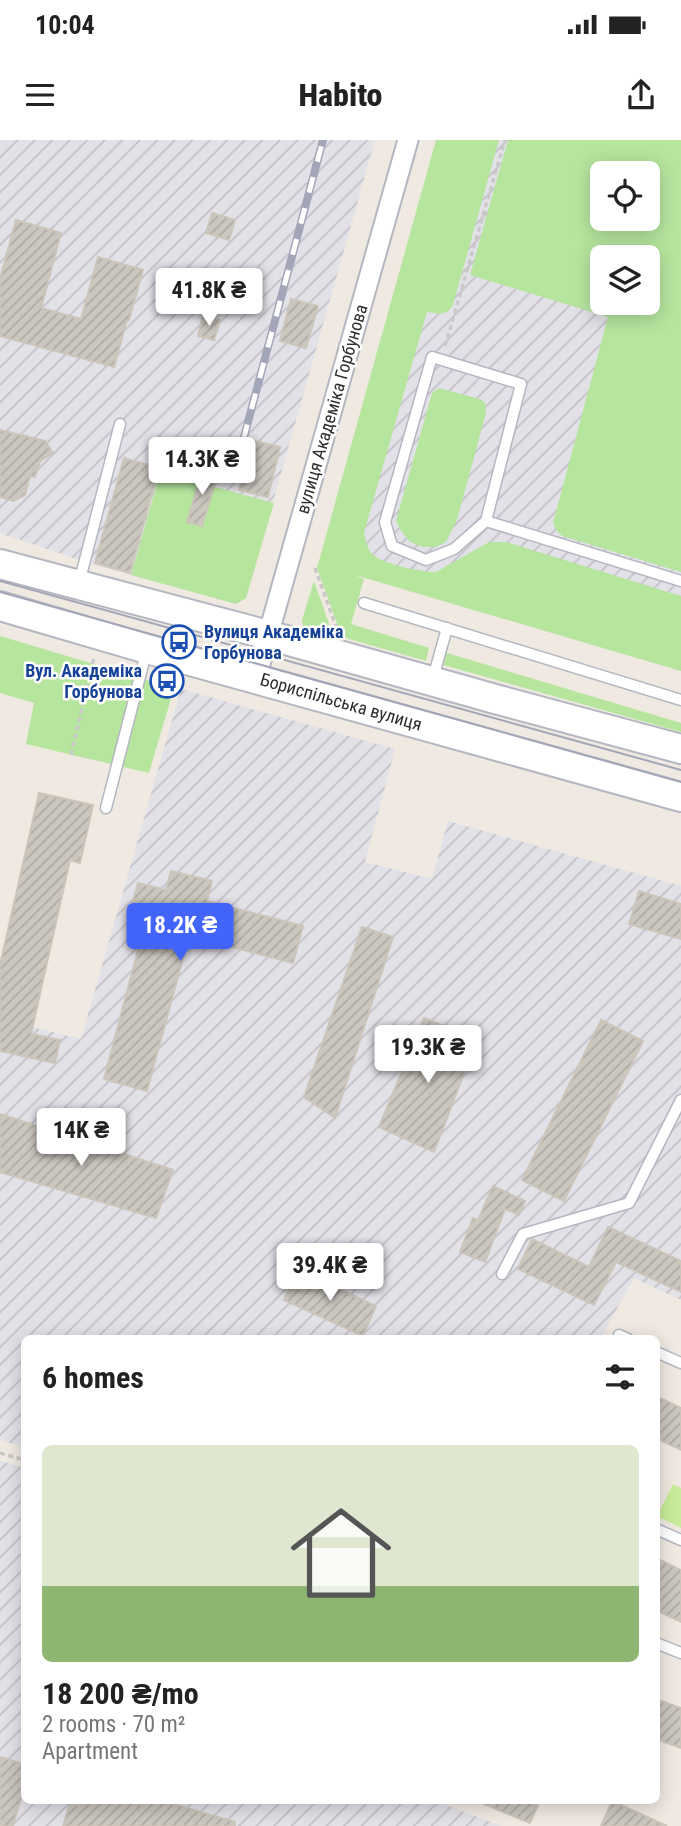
<!DOCTYPE html>
<meta charset="utf-8">
<style>
:root{--surface:#fff;--page:#f2f2f2;--text:#222;--muted:#767676;--line:#e0e0e0;--accent:#4264fb}
body{margin:0;font-family:"Roboto Condensed",sans-serif;background:var(--page);color:var(--text);height:100vh;display:flex;flex-direction:column;font-size:26px;white-space:nowrap}
*{box-sizing:border-box;margin:0}
p{font-size:23px;color:var(--muted)}
.icon{flex:none;width:38px;height:38px;fill:none;stroke:currentColor;stroke-width:2;stroke-linecap:round;stroke-linejoin:round}
.map{position:relative;flex:1;overflow:hidden}
.side{position:absolute;left:21px;top:1195px;width:639px;height:469px;display:flex;flex-direction:column;background:var(--surface);border-radius:10px;box-shadow:0 4px 18px #0003}
.side>*{flex:none}
.tools{position:absolute;left:590px;top:21px;display:grid;gap:14px}
.tools a{display:grid;place-items:center;width:70px;height:70px;border-radius:10px;background:var(--surface);box-shadow:0 4px 18px #0003;font-size:35px}
.price{position:absolute;translate:-50% -60px;padding:0 16px;border-radius:7px;background:#fff;color:#222;font-size:23px;line-height:46px;filter:drop-shadow(0 2px 4px #0008)}
.price::after{content:'';position:absolute;left:50%;top:42px;width:21px;height:16px;margin-left:-10px;background:inherit;clip-path:polygon(0 0,100% 0,50% 100%)}
.price.current{background:var(--accent);color:#fff}
ul{padding:0;list-style:none}
li{display:grid;align-content:center;gap:14px;height:371px;padding:0 21px}
li+li{border-top:2px solid var(--line)}
li span{display:grid;place-items:center;height:217px;border-radius:10px;color:#555}
li>.icon{margin-inline-start:auto}
span .icon{width:126px;height:126px;fill:#fffc;stroke-width:1}
li b{font-size:30px}
h2{display:flex;justify-content:space-between;align-items:center;height:84px;padding:0 21px;font-size:30px}
.status{display:flex;justify-content:space-between;align-items:center;height:49px;padding:0 35px;background:var(--surface);direction:ltr}
.status svg{height:19px;fill:currentColor}
header{display:flex;justify-content:space-between;align-items:center;height:91px;padding:0 21px;background:var(--surface);font-size:32px;font-weight:800}
.map>svg:first-child{display:block}
.industrial{fill:url(#industrial-furrows);fill-rule:evenodd}
.grass{fill:#b6e59e;fill-rule:evenodd}
.pitch{fill:#c9ec9a}
.building{fill:url(#building-hatch);stroke:#cbc5ba;stroke-width:2}
.lines{fill:none;stroke-linecap:round;stroke-linejoin:round}
.service-casing{stroke:#b4b7c1;stroke-width:13}
.minor-casing{stroke:#b4b7c1;stroke-width:23}
.secondary-casing{stroke:#b4b7c1;stroke-width:32}
.path{stroke:#c9c9c9;stroke-width:3.5;stroke-dasharray:5 3.5;stroke-linecap:butt}
.service{stroke:#fff;stroke-width:10}
.minor{stroke:#fff;stroke-width:19}
.secondary{stroke:#fff;stroke-width:28}
.tram{stroke:#a3a6b8;stroke-width:2}
.rail-casing{stroke:#a3a6b8;stroke-width:8}
.rail{stroke:#fff;stroke-width:5;stroke-dasharray:16;stroke-linecap:butt}
.labels{text-anchor:middle;stroke-width:5;stroke-linejoin:round;paint-order:stroke}
.street-label{font-size:18px;fill:#2e2e2e;stroke:#fff}
.transit-label{font-size:18px;font-weight:bold;fill:#164399;stroke:#fff;text-anchor:start}
</style>
<div class="status"><b>10:04</b><svg viewBox="0 0 49 12"><path d="M0 12V9h3v3zM5 12V6h3v6zM10 12V3h3v9zM15 12V0h3v12zM26 1h20v11H26zM47 4h2v5h-2z"/></svg></div>
<header><svg class="icon" aria-label="menu" viewBox="0 0 24 24"><path d="M4 6h16M4 12h16M4 18h16"/></svg>Habito<svg class="icon" aria-label="share" viewBox="0 0 24 24"><path d="M12 15V3M7 8l5-5 5 5M5 13v7h14v-7"/></svg></header>
<div class="map">
<svg width="681" height="1686" viewBox="0 0 681 1686">
<defs>
<pattern id="industrial-furrows" width="10" height="10" patternUnits="userSpaceOnUse" patternTransform="scale(1.75)"><rect width="10" height="10" fill="#e3e1e8"/><path d="M-1 1l2-2M0 10L10 0M9 11l2-2" fill="none" stroke="#c3c1c7"/></pattern>
<pattern id="building-hatch" width="6" height="6" patternUnits="userSpaceOnUse" patternTransform="scale(1.75)"><rect width="6" height="6" fill="#cbc7bf"/><path d="M-1 1l2-2M0 6l6-6M5 7l2-2" fill="none" stroke="#afaba4"/></pattern>
</defs>
<rect width="100%" height="100%" fill="#efe9e1"/>
<g class="industrial">
<polygon points="0,0 375,0 246,458 236,464 85,422 0,393"/>
<path d="M451 0H681V531L340 430ZM602 33H648V79H602ZM602 117H648V163H602Z"/>
<polygon points="181,549 395,609 365,722 432,739 448,681 681,746 681,1160 634,1138 600,1199 24,1199 24,1307 0,1300 0,879 81,899"/>
<polygon points="0,1321 24,1327 24,1661 436,1661 501,1686 0,1686"/>
</g>
<g class="grass">
<path d="M436 0H499L453 165C444 178 440 173 427 172L364 393C366 400 367 408 372 414 382 424 421 432 436 432L489 402H506L681 456V531L355 435 364 439 351 484 429 508 426 521 342 497 317 428Z"/>
<path d="M508 0H681V432L562 396 556 390 553 383 608 177 470 135ZM602 33H648V79H602ZM602 117H648V163H602Z"/>
<polygon points="439,248 480,259 486,264 486,273 457,380 446,402 436,407 423,407 410,402 401,391 396,381 432,253"/>
<polygon points="160,332 274,363 246,458 236,464 131,435"/>
<polygon points="314,441 333,495 303,487 302,480"/>
<polygon points="0,496 174,548 149,633 26,604 34,563 0,553"/>
<polygon points="447,513 681,583 681,592 443,525"/>
</g>
<polygon class="pitch" points="673,1344 681,1348 681,1388 657,1376"/>
<g class="building">
<polygon points="212,73 235,80 229,100 206,93"/>
<polygon points="16,80 61,93 41,168 81,179 98,117 143,130 129,180 127,180 114,227 0,196 0,139"/>
<polygon points="291,159 318,166 306,208 280,201"/>
<polygon points="203,175 220,180 214,200 198,196"/>
<polygon points="0,290 45,301 53,313 40,321 35,337 30,336 25,355 13,361 0,357"/>
<polygon points="251,300 280,307 268,357 239,350"/>
<polygon points="124,318 159,328 130,433 95,423"/>
<polygon points="203,328 218,332 202,386 187,382"/>
<polygon points="39,653 93,665 80,723 70,720 31,894 60,900 55,923 0,911 0,825"/>
<polygon points="171,731 212,741 207,761 303,786 293,823 189,796 147,951 104,939 145,784 128,780 138,743 166,750"/>
<polygon points="639,751 681,764 681,799 629,784"/>
<polygon points="362,787 393,797 335,978 304,957"/>
<polygon points="424,878 477,899 434,1012 379,987"/>
<polygon points="601,880 643,901 564,1061 522,1040"/>
<polygon points="0,974 173,1030 156,1078 0,1032"/>
<polygon points="493,1046 525,1061 519,1075 505,1069 485,1122 460,1112 473,1078 478,1080"/>
<polygon points="608,1087 681,1121 681,1152 616,1122 594,1165 518,1129 532,1099 589,1127"/>
<polygon points="298,1130 376,1166 363,1196 284,1160"/>
<polygon points="656,1256 681,1268 681,1310 656,1298"/>
<polygon points="656,1418 681,1430 681,1482 656,1470"/>
<polygon points="656,1559 681,1568 681,1608 656,1599"/>
<polygon points="0,1617 24,1624 24,1648 13,1686 0,1686"/>
<polygon points="83,1661 128,1661 142,1665 144,1661 163,1661 235,1682 235,1686 63,1686 70,1663 81,1666"/>
<polygon points="477,1661 540,1661 530,1683"/>
<polygon points="612,1661 667,1686 601,1686"/>
</g>
<g class="lines">
<defs>
<g id="service">
<polygon points="432,217 521,244 486,381 454,409 426,420 392,406 385,382"/>
<polyline points="486,381 681,441"/>
<polyline points="79,443 120,284"/>
<polyline points="364,463 681,560"/>
<polyline points="433,538 447,488"/>
<polyline points="106,668 146,513"/>
<polyline points="502,1134 523,1094 629,1063 681,960"/>
<polyline points="619,1195 628,1199"/>
<polyline points="656,1212 681,1223"/>
<polyline points="656,1389 681,1400"/>
<polyline points="656,1503 681,1513"/>
</g>
<polyline id="minor" points="256,538 408,0"/>
<g id="secondary">
<polyline points="0,424 268,495 495,559 681,609"/>
<polyline points="0,466 147,509 681,657"/>
</g>
</defs>
<use href="#service" class="service-casing"/>
<use href="#minor" class="minor-casing"/>
<use href="#secondary" class="secondary-casing"/>
<g class="path">
<polyline points="445,206 505,0"/>
<polyline points="315,428 338,492"/>
<polyline points="71,615 94,517"/>
<polyline points="0,1313 24,1320"/>
</g>
<use href="#service" class="service"/>
<use href="#minor" class="minor"/>
<use href="#secondary" class="secondary"/>
<g class="tram">
<polyline points="0,441 681,630"/>
<polyline points="0,452 681,642"/>
</g>
<defs>
<polyline id="rail" points="235,331 323,0"/>
</defs>
<use href="#rail" class="rail-casing"/>
<use href="#rail" class="rail"/>
</g>
<defs>
<symbol id="bus-ring" viewBox="-11 -11 22 22"><circle r="9.5" fill="#fff" stroke="#1a4fb4" stroke-width="1.5"/><path d="M-5-6H5V4H4V6H2V4H-2V6H-4V4H-5ZM-3.5-4V0h7V-4ZM-3.5 1.2v1.5H-2V1.2ZM2 1.2v1.5H3.5V1.2Z" fill="#1a4fb4"/></symbol>
</defs>
<g fill-rule="evenodd">
<use href="#bus-ring" x="160" y="483" width="38" height="38"/>
<use href="#bus-ring" x="148" y="522" width="38" height="38"/>
</g>
<g class="labels">
<g class="street-label">
<text transform="translate(332 269) rotate(-74)" y="6">вулиця Академіка Горбунова</text>
<text transform="translate(341 562) rotate(16)" y="6">Бориспільська вулиця</text>
</g>
<g class="transit-label">
<text x="204" y="498">Вулиця Академіка<tspan x="204" dy="21">Горбунова</tspan></text>
<text x="142" y="537" text-anchor="end">Вул. Академіка<tspan x="142" dy="21">Горбунова</tspan></text>
</g>
</g>
</svg>
<div class="tools">
<a><svg class="icon" aria-label="locate" viewBox="0 0 24 24"><circle cx="12" cy="12" r="6"/><path d="M12 2v4M12 18v4M2 12h4M18 12h4"/></svg></a>
<a><svg class="icon" aria-label="layers" viewBox="0 0 24 24"><path d="M12 4l9 5-9 5-9-5zM3 14l9 5 9-5"/></svg></a>
</div>
<b class="price" style="left:209px;top:188px">41.8K ₴</b>
<b class="price" style="left:202px;top:357px">14.3K ₴</b>
<b class="price current" style="left:180px;top:823px">18.2K ₴</b>
<b class="price" style="left:428px;top:945px">19.3K ₴</b>
<b class="price" style="left:81px;top:1028px">14K ₴</b>
<b class="price" style="left:330px;top:1163px">39.4K ₴</b>
<section class="side">
<h2>6 homes<svg class="icon" aria-label="filters" viewBox="0 0 24 24"><path d="M4 7h16M4 17h16"/><circle cx="9" cy="7" r="2"/><circle cx="15" cy="17" r="2"/></svg></h2>
<ul>
<li><span style="background:linear-gradient(#dfe7d0 65%,#8fb573 0)"><svg class="icon" aria-label="home" viewBox="0 0 24 24"><path d="M3 11l9-7 9 7M6 9v11h12V9"/></svg></span><div><b>18 200 ₴/mo</b><p>2 rooms · 70 m²</p><p>Apartment</p></div></li>
</ul>
</section>
</div>
